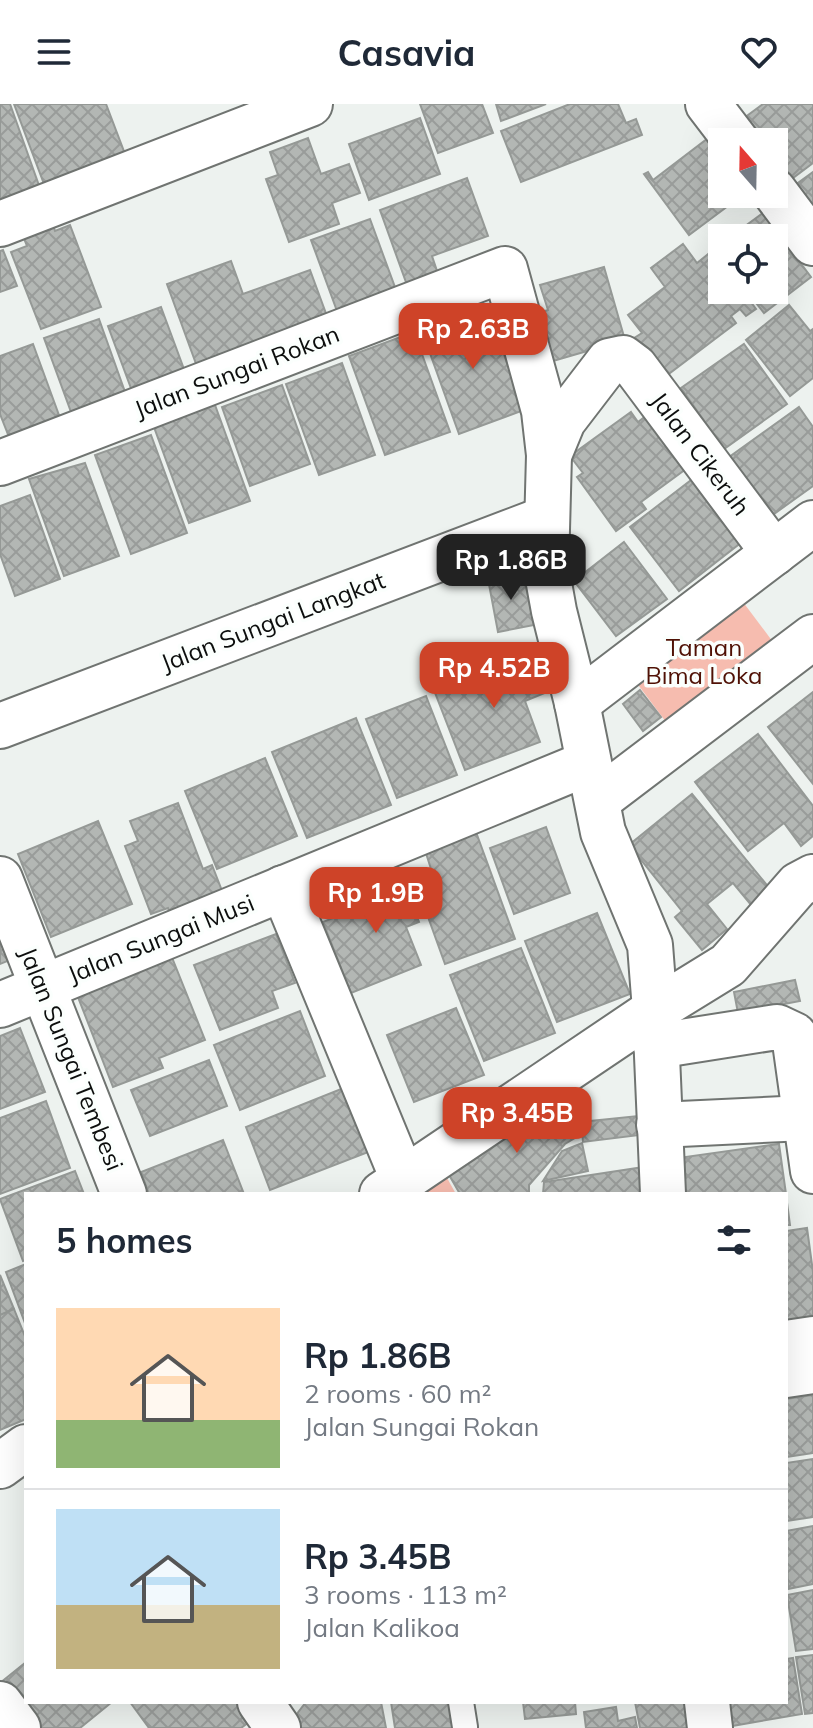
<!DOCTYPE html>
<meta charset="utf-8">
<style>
:root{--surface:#fff;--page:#f6f6f7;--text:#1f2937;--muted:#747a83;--line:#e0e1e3;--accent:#ce4328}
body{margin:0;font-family:Mulish,sans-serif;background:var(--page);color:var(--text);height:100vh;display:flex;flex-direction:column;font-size:30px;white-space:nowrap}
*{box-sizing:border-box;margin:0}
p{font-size:26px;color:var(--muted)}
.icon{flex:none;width:44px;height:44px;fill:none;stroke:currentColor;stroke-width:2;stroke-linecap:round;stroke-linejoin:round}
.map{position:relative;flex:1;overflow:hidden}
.sheet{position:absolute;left:24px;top:1088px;width:764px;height:512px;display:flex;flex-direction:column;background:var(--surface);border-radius:0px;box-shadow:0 8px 32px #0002}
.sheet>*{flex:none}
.needle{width:52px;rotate:340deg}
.fabs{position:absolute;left:708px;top:24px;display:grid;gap:16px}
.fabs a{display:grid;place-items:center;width:80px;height:80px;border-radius:0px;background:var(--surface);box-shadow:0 8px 32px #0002;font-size:40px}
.price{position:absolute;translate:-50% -68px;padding:0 18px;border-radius:16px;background:var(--accent);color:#fff;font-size:26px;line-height:52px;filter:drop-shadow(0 2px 4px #0008)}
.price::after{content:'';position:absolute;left:50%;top:48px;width:24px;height:18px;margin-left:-12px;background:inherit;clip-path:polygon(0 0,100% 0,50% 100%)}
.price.current{background:#222;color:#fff}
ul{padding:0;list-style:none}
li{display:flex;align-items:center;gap:24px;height:200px;padding:0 32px}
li+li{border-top:2px solid var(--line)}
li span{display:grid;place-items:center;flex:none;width:224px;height:160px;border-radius:0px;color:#555}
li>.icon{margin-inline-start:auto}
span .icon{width:96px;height:96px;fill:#fffc;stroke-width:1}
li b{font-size:34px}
h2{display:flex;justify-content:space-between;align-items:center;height:96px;padding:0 32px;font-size:34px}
header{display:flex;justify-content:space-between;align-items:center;height:104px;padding:0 32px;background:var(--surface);font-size:36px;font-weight:700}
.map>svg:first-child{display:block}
.green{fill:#f6bcaf}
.building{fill:url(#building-cross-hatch);stroke:#959996;stroke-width:2}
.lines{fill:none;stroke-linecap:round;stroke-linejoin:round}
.lane-casing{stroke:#707471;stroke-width:28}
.street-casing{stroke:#707471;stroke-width:48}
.lane{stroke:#fff;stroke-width:24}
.street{stroke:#fff;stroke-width:44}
.labels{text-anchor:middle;stroke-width:7;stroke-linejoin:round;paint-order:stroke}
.street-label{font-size:24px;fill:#0c0e0d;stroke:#fbfffd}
.park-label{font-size:24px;fill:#4f1105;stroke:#fbfffd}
</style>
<header><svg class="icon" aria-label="menu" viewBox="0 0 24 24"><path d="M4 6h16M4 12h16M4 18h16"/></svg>Casavia<svg class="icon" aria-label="heart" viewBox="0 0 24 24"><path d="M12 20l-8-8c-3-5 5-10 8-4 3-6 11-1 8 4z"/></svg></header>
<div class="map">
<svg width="813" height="1624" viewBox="0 0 813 1624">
<defs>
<pattern id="building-cross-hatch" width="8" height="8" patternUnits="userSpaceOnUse" patternTransform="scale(2)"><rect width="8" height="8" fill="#b3b7b4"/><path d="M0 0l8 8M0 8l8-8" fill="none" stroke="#999c9a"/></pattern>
</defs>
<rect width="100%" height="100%" fill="#edf2ef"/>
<g class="green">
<polygon points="743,498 773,538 666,618 636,578"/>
<polygon points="442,1065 456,1090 406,1090"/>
</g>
<g class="building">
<polygon points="0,0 10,0 42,90 0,105"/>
<polygon points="14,0 106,0 128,58 47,88"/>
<polygon points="420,0 482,0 493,29 438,49"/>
<polygon points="496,0 546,0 501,17"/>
<polygon points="570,0 618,0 626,19 636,15 642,31 521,78 501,27"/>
<polygon points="763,0 813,0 813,59 785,80 774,64 774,38 755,38 740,17"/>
<polygon points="420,14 440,70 369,96 349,40"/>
<polygon points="308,34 321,70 349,60 360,89 332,99 339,120 289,138 266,75 278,71 270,48"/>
<polygon points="707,35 722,54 722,90 744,90 689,131 644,70 648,68 653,76"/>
<polygon points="813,68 813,114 791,84"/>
<polygon points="467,74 488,132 432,152 438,170 407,181 380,106"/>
<polygon points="763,109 811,173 764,209 746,186 774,186 774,134 729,134"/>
<polygon points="370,115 396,186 337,207 311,136"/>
<polygon points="53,121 55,127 70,121 101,203 41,225 11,148 27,142 23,132"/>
<polygon points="683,140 697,159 712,147 722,160 722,186 742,186 756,205 746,212 740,205 731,212 736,219 662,275 631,236 642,229 628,211 665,183 651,164"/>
<polygon points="3,146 17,182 0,188 0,147"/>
<polygon points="231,157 243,190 310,166 328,215 199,268 167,180"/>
<polygon points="604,163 625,236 553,257 539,209 548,206 540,181"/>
<polygon points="789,201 810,227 813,225 813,274 790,292 746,236"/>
<polygon points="161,203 185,268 132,287 108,222"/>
<polygon points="487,204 524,306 459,330 422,227"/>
<polygon points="99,215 125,288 71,308 44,234"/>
<polygon points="414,228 450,328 385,351 349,252"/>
<polygon points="33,240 60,314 9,333 0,310 0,252"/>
<polygon points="744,240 787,300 724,345 681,284"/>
<polygon points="342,259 375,351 319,371 286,280"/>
<polygon points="282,281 310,360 250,382 222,303"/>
<polygon points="215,301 250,397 189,419 154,323"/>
<polygon points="799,303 813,323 813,382 767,415 725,356"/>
<polygon points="631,308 638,318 651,308 690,362 641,398 646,405 616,427 577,373 583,369 570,352"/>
<polygon points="151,331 187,429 131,450 95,351"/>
<polygon points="85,359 119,452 64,472 29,375"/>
<polygon points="699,370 747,434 679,487 630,423"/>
<polygon points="30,391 60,475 15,492 0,450 0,402"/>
<polygon points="624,438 667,495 616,532 574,477"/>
<polygon points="523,468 534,521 498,528 488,475"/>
<polygon points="538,548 552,586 525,597 540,638 465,666 434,586"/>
<polygon points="640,586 661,613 643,627 623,600"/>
<polygon points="813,588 813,680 768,623"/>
<polygon points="426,592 457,671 397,694 366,615"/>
<polygon points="356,614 391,701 307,734 272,648"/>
<polygon points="758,630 813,702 813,732 801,742 784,719 748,747 695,678"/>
<polygon points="265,654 297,732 217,765 185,687"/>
<polygon points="692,690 771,786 752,802 733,779 707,800 727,825 702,846 675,813 682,807 629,741"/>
<polygon points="178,699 203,765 212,761 224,792 171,812 168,804 151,810 125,742 138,737 130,717"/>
<polygon points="98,717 132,800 51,833 18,750"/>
<polygon points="546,723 570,789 514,810 490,744"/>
<polygon points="476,728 515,835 445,860 414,774 432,768 425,746"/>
<polygon points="395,759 419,818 406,823 421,861 351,889 323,818 387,792 384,784 378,786 371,769"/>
<polygon points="597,809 630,890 557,918 525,837"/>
<polygon points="0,817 15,854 0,860"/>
<polygon points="276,830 295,879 272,887 278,904 220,926 194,861"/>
<polygon points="521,844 555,929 484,957 450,871"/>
<polygon points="171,851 205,936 159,954 163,964 113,983 76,888"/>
<polygon points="795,876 800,897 738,909 734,888"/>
<polygon points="456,904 484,971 414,998 387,931"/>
<polygon points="300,907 325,972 240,1006 214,941"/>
<polygon points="20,924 45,988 0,1005 0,932"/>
<polygon points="209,956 227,1002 150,1032 131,986"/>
<polygon points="346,983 371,1047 270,1086 246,1023"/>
<polygon points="561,995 580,1031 565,1040 529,1081 529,1090 460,1090 448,1069"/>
<polygon points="46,997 70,1064 0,1090 0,1014"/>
<polygon points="638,1012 640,1031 583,1038 581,1018"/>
<polygon points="223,1036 244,1090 149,1090 141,1068"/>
<polygon points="582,1039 588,1067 543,1077 562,1047"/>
<polygon points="779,1040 786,1090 683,1090 678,1054"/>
<polygon points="644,1063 647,1090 543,1090 544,1078"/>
<polygon points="75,1067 84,1090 26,1090 26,1156 23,1157 0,1095"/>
<polygon points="786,1091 790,1121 786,1121"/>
<polygon points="807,1124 813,1168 813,1225 786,1228 786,1127"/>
<polygon points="26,1160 26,1222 6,1168"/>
<polygon points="0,1171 14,1205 0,1211"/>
<polygon points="14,1205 26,1235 26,1287 23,1289 26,1315 0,1326 0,1211"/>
<polygon points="813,1291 813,1349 786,1353 786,1295"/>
<polygon points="813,1355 813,1413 786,1417 786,1359"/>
<polygon points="813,1422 813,1480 788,1485 786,1427"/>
<polygon points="813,1486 813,1545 796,1547 787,1491"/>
<polygon points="813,1551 813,1609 805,1610 796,1553"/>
<polygon points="793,1554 802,1610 732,1622 729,1598 786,1598 786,1555"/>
<polygon points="26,1558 26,1598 112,1598 80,1624 20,1624 0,1579"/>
<polygon points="130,1598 244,1598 256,1613 241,1624 149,1624"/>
<polygon points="306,1598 381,1598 386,1624 295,1624 293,1615"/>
<polygon points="391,1598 451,1598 455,1624 395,1624"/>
<polygon points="523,1598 575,1598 576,1610 525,1615"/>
<polygon points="635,1598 694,1598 699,1624 640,1624"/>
<polygon points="616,1603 618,1617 635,1613 637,1624 586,1624 584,1608"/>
</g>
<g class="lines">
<defs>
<polyline id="lane" points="461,1598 465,1623"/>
<g id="street">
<polyline points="708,0 737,38"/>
<polyline points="774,87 813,139"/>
<polyline points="0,120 310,0"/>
<polyline points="549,351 563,317 609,257 623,254 635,263 774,449"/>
<polyline points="0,359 505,165 544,307 549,351 546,463 554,507 577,599 603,728 650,841 655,906 382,1090"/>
<polyline points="577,599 813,419"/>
<polyline points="0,622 547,414"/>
<polyline points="598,696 813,533"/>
<polyline points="0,775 124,1090"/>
<polyline points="283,784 403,1075"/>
<polyline points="0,901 588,659"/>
<polyline points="656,942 777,923 794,931 813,1067"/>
<polyline points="659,1021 805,1014"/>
<polyline points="663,1090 655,906 728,861 798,781 813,773"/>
<polyline points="786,1239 813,1235"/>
<polyline points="786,1271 813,1267"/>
<polyline points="0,1362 26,1343"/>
<polyline points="260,1598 278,1624"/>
<polyline points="707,1598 710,1624"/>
<polyline points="0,1600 18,1624"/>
</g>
</defs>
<use href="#lane" class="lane-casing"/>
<use href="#street" class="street-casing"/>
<use href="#lane" class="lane"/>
<use href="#street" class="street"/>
</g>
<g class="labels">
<g class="street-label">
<text transform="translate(237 268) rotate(-21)" y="8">Jalan Sungai Rokan</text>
<text transform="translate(700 350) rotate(53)" y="8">Jalan Cikeruh</text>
<text transform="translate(273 518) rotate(-21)" y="8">Jalan Sungai Langkat</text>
<text transform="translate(161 835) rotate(-22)" y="8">Jalan Sungai Musi</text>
<text transform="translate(71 955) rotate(68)" y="8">Jalan Sungai Tembesi</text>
</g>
<g class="park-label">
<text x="704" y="552">Taman<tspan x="704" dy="28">Bima Loka</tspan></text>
</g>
</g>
</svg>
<div class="fabs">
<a><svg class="needle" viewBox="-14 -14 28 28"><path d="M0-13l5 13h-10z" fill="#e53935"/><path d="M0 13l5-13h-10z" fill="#747a83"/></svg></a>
<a><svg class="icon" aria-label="locate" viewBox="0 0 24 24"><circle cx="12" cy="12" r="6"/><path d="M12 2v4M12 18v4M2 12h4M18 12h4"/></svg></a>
</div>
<b class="price" style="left:473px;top:267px">Rp 2.63B</b>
<b class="price current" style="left:511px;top:498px">Rp 1.86B</b>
<b class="price" style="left:494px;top:606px">Rp 4.52B</b>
<b class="price" style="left:376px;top:831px">Rp 1.9B</b>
<b class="price" style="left:517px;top:1051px">Rp 3.45B</b>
<section class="sheet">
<h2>5 homes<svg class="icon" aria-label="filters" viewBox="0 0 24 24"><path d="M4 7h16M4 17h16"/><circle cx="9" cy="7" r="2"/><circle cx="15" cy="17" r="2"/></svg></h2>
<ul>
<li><span style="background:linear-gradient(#ffd9b3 70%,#8fb573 0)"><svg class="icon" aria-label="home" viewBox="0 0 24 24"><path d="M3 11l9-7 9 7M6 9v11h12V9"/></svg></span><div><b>Rp 1.86B</b><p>2 rooms · 60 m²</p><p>Jalan Sungai Rokan</p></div></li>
<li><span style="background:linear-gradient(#bfe0f5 60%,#c2b280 0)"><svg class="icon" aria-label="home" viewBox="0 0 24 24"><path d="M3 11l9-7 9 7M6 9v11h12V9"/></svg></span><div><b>Rp 3.45B</b><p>3 rooms · 113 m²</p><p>Jalan Kalikoa</p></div></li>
</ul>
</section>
</div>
